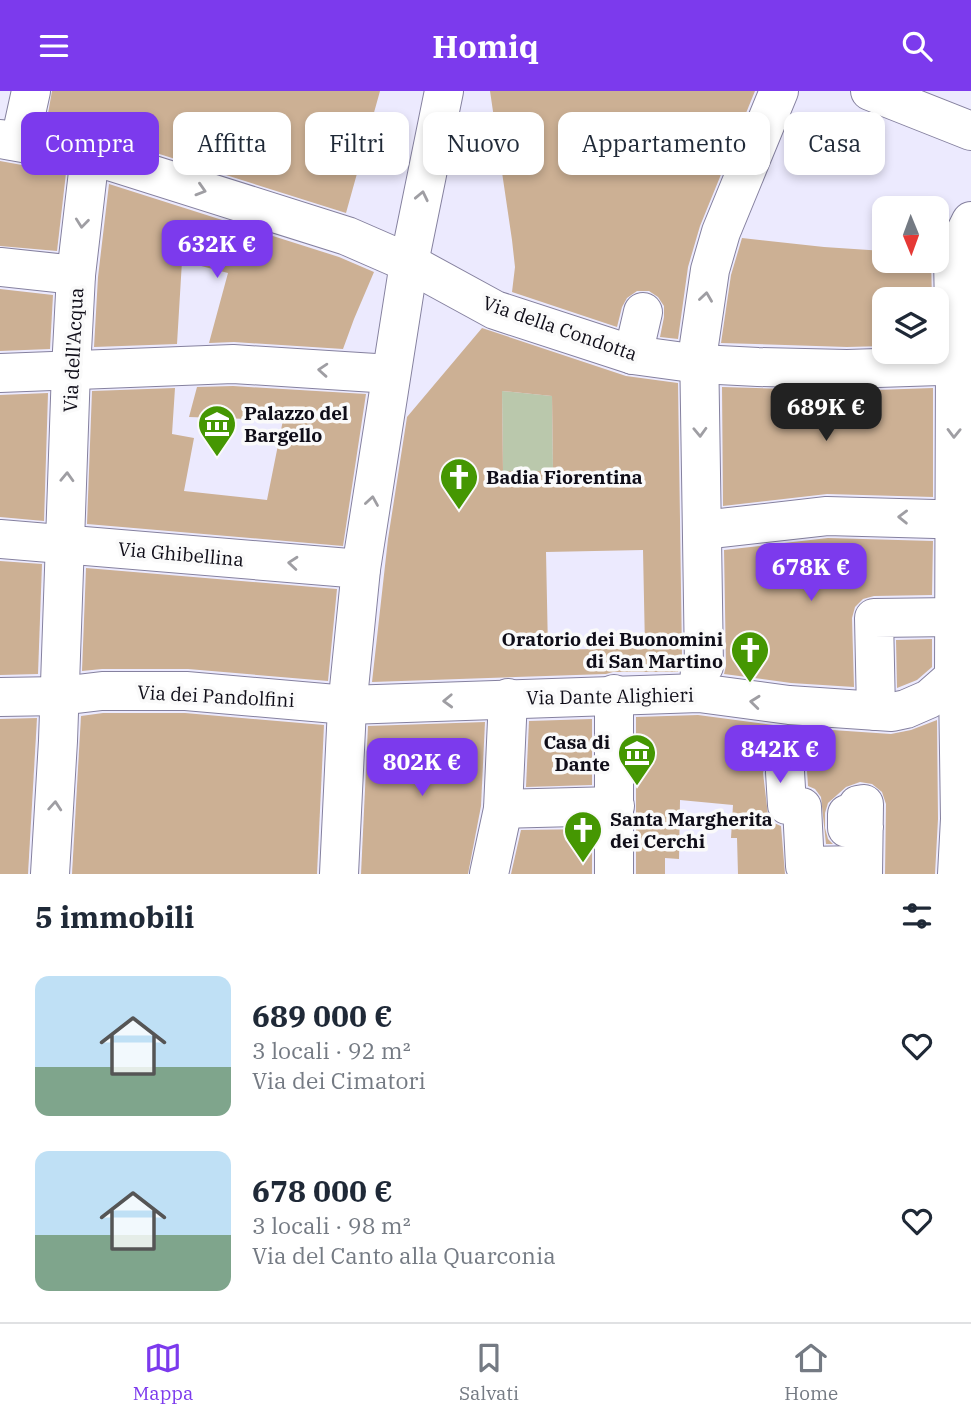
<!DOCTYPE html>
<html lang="it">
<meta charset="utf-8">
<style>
:root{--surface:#fff;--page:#f2f2f3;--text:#1f2937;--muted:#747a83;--line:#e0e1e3;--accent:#7c3aed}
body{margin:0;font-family:"IBM Plex Serif",serif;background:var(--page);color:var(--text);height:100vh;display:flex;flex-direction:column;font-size:26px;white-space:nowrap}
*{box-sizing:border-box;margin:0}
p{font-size:23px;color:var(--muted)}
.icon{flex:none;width:38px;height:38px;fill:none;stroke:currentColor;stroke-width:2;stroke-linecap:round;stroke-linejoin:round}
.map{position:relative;height:783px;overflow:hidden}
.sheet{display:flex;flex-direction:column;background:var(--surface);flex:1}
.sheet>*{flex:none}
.banner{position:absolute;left:21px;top:21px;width:929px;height:63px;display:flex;gap:14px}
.needle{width:46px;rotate:179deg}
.fabs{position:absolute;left:872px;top:105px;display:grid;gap:14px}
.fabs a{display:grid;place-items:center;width:77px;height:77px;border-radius:14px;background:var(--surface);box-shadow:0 4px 10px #0003;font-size:35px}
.price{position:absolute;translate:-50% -60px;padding:0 16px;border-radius:14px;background:var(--accent);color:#fff;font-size:23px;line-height:46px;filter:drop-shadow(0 2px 4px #0008)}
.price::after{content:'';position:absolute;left:50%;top:42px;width:21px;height:16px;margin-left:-10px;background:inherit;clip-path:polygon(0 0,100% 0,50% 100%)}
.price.active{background:#222;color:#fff}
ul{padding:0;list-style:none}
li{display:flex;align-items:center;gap:21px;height:175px;padding:0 35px}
li span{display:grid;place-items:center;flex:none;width:196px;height:140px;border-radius:14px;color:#555}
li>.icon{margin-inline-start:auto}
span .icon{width:84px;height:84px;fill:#fffc;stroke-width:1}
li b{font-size:30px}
h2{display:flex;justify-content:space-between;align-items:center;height:84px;padding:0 35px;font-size:30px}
.tag{padding:0 24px;border-radius:14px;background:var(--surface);box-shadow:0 4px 10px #0003;font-size:24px;line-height:63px}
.tag.active{background:var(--accent);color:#fff}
header{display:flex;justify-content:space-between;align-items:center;height:91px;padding:0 35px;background:var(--accent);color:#fff;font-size:32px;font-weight:700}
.tabs{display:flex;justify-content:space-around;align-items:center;height:98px;border-top:2px solid var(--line);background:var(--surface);font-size:19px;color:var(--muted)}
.tabs a{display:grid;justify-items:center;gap:4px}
.tabs .active{color:var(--accent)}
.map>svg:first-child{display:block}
.green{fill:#bac8ac}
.building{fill:#ccb094;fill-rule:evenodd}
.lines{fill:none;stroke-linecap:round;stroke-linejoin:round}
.minor-tunnel{stroke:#cbc9dc;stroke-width:38;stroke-dasharray:38 19;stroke-linecap:butt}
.minor-casing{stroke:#85819f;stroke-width:40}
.minor{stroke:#fff;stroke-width:38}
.oneway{stroke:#9f9ea3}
.labels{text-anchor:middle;stroke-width:7;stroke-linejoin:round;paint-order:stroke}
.street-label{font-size:19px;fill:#0f0d18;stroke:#fafafa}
.poi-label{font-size:19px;font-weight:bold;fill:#0f0d18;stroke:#fafafa;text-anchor:start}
</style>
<header><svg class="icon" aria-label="menu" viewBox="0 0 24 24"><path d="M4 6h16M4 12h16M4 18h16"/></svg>Homiq<svg class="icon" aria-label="search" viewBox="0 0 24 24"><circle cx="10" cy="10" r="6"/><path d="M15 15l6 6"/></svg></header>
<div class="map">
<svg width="971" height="783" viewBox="0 0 971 783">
<rect width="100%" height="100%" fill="#eceafe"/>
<polygon class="green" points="502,300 552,305 553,380 503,380"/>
<g class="building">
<polygon points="52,0 380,0 346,122 96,43 46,34"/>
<polygon points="490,0 755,0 700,135 688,176 678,248 660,246 664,226 664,215 658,206 649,200 637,200 627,207 622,216 617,236 512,201 515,176 512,149"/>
<polygon points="0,70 66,82 57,160 0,155"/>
<polygon points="109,93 339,166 374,181 354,228 343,258 234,251 209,252 228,182 182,170 177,253 94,256 98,186"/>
<polygon points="742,147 824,156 884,160 884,170 931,170 932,208 884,208 884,255 847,256 721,252 731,184"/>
<polygon points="0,198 53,204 50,258 0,260"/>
<path d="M482 237 626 285 678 292 682 565 678 581H613L606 583 372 591 388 448 407 326ZM502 300 552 305 553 380H503ZM643 459 645 557 548 559 546 461Z"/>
<polygon points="233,295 366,303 343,455 87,433 92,300 175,297 172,343 194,347 184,400 267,409 283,329 189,326 197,296"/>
<polygon points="722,296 847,300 933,297 933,406 827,403 723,415"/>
<polygon points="48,302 44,430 0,426 0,304"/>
<polygon points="828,447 933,450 932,504 874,505 863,508 855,516 852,527 854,596 791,592 724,583 726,575 724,459"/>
<polygon points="0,470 42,473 38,583 0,584"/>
<polygon points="86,477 337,498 328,590 188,578 102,578 82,580"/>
<polygon points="932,548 932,576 917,589 897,597 896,549"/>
<polygon points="103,622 185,622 324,634 317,783 72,783 81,625"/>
<polygon points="698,624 788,636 891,643 911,639 937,629 938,728 935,783 885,783 886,713 882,701 872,693 860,691 846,696 828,712 825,722 825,737 828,748 833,753 826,753 821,706 815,698 808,695 807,680 803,668 794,661 784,659 772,663 765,672 763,682 768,724 774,732 781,735 785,783 738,783 737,747 731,747 733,714 680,709 679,768 665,767 665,783 636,783 636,626"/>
<polygon points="37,627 28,783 0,783 0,628"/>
<polygon points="592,628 592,694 526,696 529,630"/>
<polygon points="485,631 481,715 468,783 361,783 368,635"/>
<polygon points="592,738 592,783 511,783 521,739"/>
</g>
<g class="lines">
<polyline class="minor-tunnel" points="785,681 789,614"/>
<defs>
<g id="minor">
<polyline points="870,0 971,40"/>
<polyline points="0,48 90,64 347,145 409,172 495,219 633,264 699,273 758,276 847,278 971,274"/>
<polyline points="20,50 31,0"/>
<polyline points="0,176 76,184"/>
<polyline points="633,264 643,221"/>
<polyline points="0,282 233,273 391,283"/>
<polyline points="702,439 827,425 971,429"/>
<polyline points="0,448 361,478"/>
<polyline points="699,602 700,576 704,575 699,254 710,179 721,141 779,0"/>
<polyline points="614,603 614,783"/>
<polyline points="0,606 60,605 102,600 186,600 347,614 699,602 789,614 892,621 906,618 929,608 954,586 971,586"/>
<polyline points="876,620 874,527 954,526"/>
<polyline points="785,681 787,714 802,716 805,775 863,774"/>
<polyline points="503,718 615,715"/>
<polyline points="50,783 58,650 71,279 76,184 90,64"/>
<polyline points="339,783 347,617 361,478 409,172 444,0"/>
<polyline points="489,783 503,718 508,607"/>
<polyline points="863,783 864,713 858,714 858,723 847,723 847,737 864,736"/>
<polyline points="957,783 960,728 958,594 954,586 955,274 953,166 971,130"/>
</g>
</defs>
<use href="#minor" class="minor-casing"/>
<use href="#minor" class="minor"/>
</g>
<defs><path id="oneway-chevron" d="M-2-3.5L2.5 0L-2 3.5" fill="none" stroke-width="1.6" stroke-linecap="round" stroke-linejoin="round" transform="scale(1.75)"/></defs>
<g class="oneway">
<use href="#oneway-chevron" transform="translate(201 99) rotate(17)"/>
<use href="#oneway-chevron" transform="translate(422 105) rotate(-78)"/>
<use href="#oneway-chevron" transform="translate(82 132) rotate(96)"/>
<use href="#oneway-chevron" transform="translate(706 206) rotate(-82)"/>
<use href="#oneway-chevron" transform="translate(323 279) rotate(-176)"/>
<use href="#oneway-chevron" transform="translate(700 341) rotate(88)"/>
<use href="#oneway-chevron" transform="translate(954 342) rotate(91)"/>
<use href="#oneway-chevron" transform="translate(67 386) rotate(-88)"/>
<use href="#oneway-chevron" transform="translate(372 410) rotate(-81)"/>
<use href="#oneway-chevron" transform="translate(903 426) rotate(-179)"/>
<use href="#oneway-chevron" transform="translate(293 472) rotate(-175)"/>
<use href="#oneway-chevron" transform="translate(448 610) rotate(178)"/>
<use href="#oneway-chevron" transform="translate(755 611) rotate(-174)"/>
<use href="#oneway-chevron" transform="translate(55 715) rotate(-86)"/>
</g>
<defs>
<symbol id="museum-pin" viewBox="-11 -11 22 30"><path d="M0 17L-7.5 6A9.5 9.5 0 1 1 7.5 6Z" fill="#459702" stroke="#fafafa"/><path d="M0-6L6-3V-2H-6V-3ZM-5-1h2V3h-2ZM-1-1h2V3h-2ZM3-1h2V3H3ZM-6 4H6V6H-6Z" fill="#fff"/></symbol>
<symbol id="church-pin" viewBox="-11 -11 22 30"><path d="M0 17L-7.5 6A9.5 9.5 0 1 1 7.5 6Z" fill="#459702" stroke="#fafafa"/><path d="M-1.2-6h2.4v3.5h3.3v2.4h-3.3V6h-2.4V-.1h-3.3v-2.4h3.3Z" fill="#fff"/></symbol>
</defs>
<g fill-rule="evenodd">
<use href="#museum-pin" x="195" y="311" width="44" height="60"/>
<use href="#church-pin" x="437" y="364" width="44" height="60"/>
<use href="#church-pin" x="728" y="537" width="44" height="60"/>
<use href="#museum-pin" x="615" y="640" width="44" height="60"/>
<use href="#church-pin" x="561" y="717" width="44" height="60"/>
</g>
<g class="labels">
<g class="street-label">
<text transform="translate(560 237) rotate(19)" y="7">Via della Condotta</text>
<text transform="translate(73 259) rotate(-87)" y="7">Via dell'Acqua</text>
<text transform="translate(181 463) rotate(5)" y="7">Via Ghibellina</text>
<text transform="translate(216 605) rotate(3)" y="7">Via dei Pandolfini</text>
<text transform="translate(610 605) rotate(-1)" y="7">Via Dante Alighieri</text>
</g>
<g class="poi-label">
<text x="244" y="329">Palazzo del<tspan x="244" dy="22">Bargello</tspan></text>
<text x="486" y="393">Badia Fiorentina</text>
<text x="723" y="555" text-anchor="end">Oratorio dei Buonomini<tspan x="723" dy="22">di San Martino</tspan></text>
<text x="610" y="658" text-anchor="end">Casa di<tspan x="610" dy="22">Dante</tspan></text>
<text x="610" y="735">Santa Margherita<tspan x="610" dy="22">dei Cerchi</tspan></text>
</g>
</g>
</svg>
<div class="fabs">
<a><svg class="needle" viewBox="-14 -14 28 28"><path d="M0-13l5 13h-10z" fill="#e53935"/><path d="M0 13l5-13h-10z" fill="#747a83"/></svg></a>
<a><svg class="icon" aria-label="layers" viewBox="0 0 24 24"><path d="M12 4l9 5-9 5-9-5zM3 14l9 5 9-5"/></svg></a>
</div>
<b class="price" style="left:217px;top:189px">632K €</b>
<b class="price active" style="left:826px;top:352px">689K €</b>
<b class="price" style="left:811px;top:512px">678K €</b>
<b class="price" style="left:780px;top:694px">842K €</b>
<b class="price" style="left:422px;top:707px">802K €</b>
<div class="banner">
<a class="tag active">Compra</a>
<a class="tag">Affitta</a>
<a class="tag">Filtri</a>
<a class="tag">Nuovo</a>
<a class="tag">Appartamento</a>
<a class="tag">Casa</a>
</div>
</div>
<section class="sheet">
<h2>5 immobili<svg class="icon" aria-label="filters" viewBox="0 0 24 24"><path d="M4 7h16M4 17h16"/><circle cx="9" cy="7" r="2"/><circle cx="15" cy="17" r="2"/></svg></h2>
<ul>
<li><span style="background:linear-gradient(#bfe0f5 65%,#7fa58c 0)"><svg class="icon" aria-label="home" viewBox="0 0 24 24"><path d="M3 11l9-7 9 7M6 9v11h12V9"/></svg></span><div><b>689 000 €</b><p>3 locali · 92 m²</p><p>Via dei Cimatori</p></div><svg class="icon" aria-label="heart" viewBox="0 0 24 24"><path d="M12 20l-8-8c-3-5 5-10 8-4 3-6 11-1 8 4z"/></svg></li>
<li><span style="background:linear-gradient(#bfe0f5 60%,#7fa58c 0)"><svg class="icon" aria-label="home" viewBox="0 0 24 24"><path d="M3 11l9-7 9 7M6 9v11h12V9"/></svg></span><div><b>678 000 €</b><p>3 locali · 98 m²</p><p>Via del Canto alla Quarconia</p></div><svg class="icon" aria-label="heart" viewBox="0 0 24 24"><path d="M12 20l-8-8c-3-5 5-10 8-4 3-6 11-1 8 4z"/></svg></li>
</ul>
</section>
<nav class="tabs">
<a class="active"><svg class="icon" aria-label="map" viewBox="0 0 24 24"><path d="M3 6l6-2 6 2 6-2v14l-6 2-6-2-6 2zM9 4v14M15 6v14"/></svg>Mappa</a>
<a><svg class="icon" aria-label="saved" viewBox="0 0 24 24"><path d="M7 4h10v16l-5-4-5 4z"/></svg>Salvati</a>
<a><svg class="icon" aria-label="home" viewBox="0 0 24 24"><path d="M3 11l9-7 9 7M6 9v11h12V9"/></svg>Home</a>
</nav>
